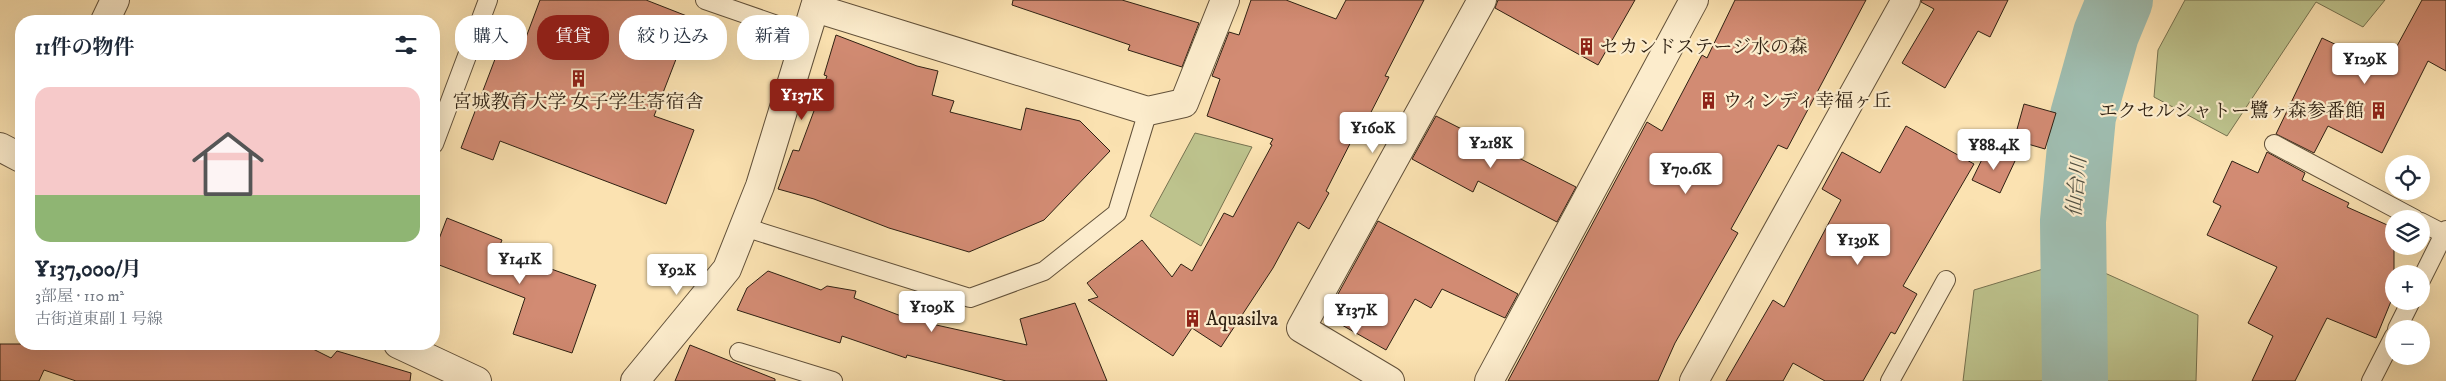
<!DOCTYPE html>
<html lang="ja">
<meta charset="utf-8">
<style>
:root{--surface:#fff;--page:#f2f2f3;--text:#1f2937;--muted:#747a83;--line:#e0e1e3;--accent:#8f2418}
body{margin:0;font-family:"IM FELL DW Pica","Noto Serif JP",serif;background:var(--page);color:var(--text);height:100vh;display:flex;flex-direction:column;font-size:19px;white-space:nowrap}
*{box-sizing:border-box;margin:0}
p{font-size:16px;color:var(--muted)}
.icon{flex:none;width:28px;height:28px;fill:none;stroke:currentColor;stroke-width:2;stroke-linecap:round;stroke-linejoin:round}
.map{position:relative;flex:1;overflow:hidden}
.side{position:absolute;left:15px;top:15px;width:425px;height:335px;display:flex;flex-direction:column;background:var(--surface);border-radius:20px;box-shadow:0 5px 20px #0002}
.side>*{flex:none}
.banner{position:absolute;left:455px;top:15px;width:475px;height:45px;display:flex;gap:10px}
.controls{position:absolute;left:2385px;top:155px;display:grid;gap:10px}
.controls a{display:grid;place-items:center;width:45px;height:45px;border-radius:50%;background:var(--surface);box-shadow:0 5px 20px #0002;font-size:25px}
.price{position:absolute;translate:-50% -42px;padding:0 11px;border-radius:5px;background:#fff;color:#222;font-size:16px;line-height:32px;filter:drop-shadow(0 1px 2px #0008)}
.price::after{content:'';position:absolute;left:50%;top:30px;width:15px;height:11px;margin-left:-8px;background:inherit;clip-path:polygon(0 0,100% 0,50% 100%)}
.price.active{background:var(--accent);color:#fff}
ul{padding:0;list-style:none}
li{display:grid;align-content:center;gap:10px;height:265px;padding:0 20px}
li+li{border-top:1px solid var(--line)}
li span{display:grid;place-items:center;height:155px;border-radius:15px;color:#555}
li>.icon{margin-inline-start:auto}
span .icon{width:90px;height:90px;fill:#fffc;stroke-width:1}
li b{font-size:21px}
h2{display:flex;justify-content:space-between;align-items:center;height:60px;padding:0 20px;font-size:21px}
.tag{padding:0 18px;border-radius:20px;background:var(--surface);box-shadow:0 5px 20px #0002;font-size:18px;line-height:45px}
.tag.active{background:var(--accent);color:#fff}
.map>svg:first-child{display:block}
.green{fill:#bdc38d;stroke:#767250}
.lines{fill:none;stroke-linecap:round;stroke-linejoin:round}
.river{stroke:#9fbdb0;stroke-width:66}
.building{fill:#d28b73;stroke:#2f2113}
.service-casing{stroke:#62513a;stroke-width:20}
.minor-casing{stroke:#62513a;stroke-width:30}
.service{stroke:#fceccc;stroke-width:18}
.minor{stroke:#fceccc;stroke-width:28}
.labels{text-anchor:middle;stroke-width:4.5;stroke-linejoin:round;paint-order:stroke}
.poi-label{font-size:19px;fill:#2f2113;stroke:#fceccc;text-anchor:start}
.water-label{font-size:20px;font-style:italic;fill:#515042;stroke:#fceccc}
</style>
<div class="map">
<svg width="2446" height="381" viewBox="0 0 2446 381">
<rect width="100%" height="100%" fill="#fbe2b1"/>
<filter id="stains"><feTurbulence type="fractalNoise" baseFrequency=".004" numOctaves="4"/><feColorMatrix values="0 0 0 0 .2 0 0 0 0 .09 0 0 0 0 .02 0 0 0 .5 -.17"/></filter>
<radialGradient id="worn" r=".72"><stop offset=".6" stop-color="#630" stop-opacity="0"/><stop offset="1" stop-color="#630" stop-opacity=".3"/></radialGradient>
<g class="green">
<polygon points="2185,0 2385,0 2363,27 2316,2 2227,136 2154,97 2158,50"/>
<polygon points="1195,133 1252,147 1201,246 1150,216"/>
<polygon points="2053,266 2051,381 1963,381 1974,290"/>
<polygon points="2096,269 2198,315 2196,381 2099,381"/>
</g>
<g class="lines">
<polyline class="river" points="2075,381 2073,221 2083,116 2106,34 2120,0"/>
</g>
<g class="building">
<polygon points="540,0 646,0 692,18 654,116 694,130 666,204 500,141 493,160 461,148 505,33 525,40"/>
<polygon points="1013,0 1122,0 1199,23 1182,67 1128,50 1130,45 1012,5"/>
<polygon points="1251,0 1286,0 1336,19 1346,0 1424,0 1385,76 1389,77 1366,122 1362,120 1326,191 1329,193 1309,229 1298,222 1273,268 1221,347 1192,328 1173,356 1088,300 1098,297 1087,283 1142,240 1172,277 1181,264 1192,271 1224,213 1233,217 1272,145 1270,144 1273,139 1207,116 1220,79 1212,76 1229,32 1239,35"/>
<polygon points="1498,0 1635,0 1598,65 1495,8"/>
<polygon points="1735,0 1866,0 1787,149 1778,145 1731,229 1738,233 1675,343 1658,381 1508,381 1647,122 1662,131 1702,55 1707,58"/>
<polygon points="1922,0 2008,0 1990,37 1978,31 1945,88 1902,63 1934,9 1921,2"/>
<polygon points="2422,0 2446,0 2446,71 2428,61 2382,153 2328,126 2314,153 2276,134 2322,38 2385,68"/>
<polygon points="836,35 917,66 938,71 932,95 954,101 950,112 1021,130 1026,108 1080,121 1110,151 1044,220 969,252 889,228 814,199 778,189 793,150 799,151 827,76 824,75"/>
<polygon points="2024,104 2056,113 2045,149 2014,140"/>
<polygon points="1436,116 1576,187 1557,222 1478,181 1473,192 1412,159"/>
<polygon points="1906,126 1974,164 1903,286 1917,294 1895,334 1891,332 1863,381 1825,381 1793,363 1783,381 1726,381 1773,300 1784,307 1841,200 1822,189 1842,152 1880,173"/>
<polygon points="1987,149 2015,161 2000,193 1972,180"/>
<polygon points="2267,152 2305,173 2302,180 2349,203 2347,207 2394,228 2394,294 2376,338 2327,318 2295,381 2252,381 2273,336 2248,323 2277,267 2207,235 2221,206 2213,202 2232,161 2258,173"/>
<polygon points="447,218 502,240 498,250 596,285 572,353 513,334 525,298 434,263 434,252"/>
<polygon points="1378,221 1518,294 1505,318 1442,289 1431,308 1415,299 1386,350 1326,316"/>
<polygon points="768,271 821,290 827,286 856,291 854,298 909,319 1027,345 1020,319 1075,303 1107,381 1006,381 907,355 906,358 842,336 840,343 737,310 747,288"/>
<polygon points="0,344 303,344 331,358 337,351 411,373 410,381 76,381 44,370 39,381 0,381"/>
<polygon points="690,345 775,379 775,381 675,381"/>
</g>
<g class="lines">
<defs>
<g id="service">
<polyline points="705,0 806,35"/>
<polyline points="434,144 488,0"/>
<polyline points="2274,144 2415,219"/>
<polyline points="2421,222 2446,235"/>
<polyline points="744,227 970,298 1044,271 1117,213 1148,111"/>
<polyline points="2421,280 2446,230"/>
<polyline points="2397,329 2411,301"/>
<polyline points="739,352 833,381"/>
<polyline points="1890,381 1946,280"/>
<polyline points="2371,381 2394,336"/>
</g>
<g id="minor">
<polyline points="815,8 1148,111 1184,103 1225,0"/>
<polyline points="105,21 115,0"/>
<polyline points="0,147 21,158"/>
<polyline points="398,344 477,381"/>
<polyline points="635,381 727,269 760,186 817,0"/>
<polyline points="1390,381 1301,328 1482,0"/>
<polyline points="1489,381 1694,0"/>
<polyline points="1694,381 1906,0"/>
</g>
</defs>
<use href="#service" class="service-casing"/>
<use href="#minor" class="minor-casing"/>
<use href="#service" class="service"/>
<use href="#minor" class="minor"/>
</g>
<defs>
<symbol id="building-bare" viewBox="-9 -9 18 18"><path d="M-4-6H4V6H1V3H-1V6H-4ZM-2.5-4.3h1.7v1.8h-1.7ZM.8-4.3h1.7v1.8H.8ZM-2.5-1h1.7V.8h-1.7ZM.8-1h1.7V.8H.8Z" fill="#8f2418" stroke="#fceccc" stroke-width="2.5" paint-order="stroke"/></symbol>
</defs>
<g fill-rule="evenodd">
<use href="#building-bare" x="1574" y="34" width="25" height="25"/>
<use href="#building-bare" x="566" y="66" width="25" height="25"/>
<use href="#building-bare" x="1696" y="88" width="25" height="25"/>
<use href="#building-bare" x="2366" y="98" width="25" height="25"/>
<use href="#building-bare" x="1180" y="306" width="25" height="25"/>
</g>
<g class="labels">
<g class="poi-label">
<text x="1600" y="53">セカンドステージ水の森</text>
<text x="1723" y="107">ウィンディ幸福ヶ丘</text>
<text x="578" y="108" text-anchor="middle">宮城教育大学 女子学生寄宿舎</text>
<text x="2364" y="117" text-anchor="end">エクセルシャトー鷺ヶ森参番館</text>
<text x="1206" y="325">Aquasilva</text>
</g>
<g class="water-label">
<text transform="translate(2076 187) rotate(-85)" y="7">仙台川</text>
</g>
</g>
<rect width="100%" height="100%" filter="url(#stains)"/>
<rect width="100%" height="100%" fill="url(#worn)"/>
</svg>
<div class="controls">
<a><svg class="icon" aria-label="locate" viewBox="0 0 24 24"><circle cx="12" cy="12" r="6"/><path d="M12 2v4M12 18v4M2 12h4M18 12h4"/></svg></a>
<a><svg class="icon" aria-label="layers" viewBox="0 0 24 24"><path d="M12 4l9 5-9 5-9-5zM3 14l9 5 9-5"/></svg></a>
<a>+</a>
<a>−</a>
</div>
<b class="price" style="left:2365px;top:85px">¥129K</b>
<b class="price active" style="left:802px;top:121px">¥137K</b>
<b class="price" style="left:1373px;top:154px">¥160K</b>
<b class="price" style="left:1491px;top:169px">¥218K</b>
<b class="price" style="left:1994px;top:171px">¥88.4K</b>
<b class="price" style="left:1686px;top:195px">¥70.6K</b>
<b class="price" style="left:1858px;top:266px">¥139K</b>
<b class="price" style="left:520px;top:285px">¥141K</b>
<b class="price" style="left:677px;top:296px">¥92K</b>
<b class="price" style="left:932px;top:333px">¥109K</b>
<b class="price" style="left:1356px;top:336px">¥137K</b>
<div class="banner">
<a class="tag">購入</a>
<a class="tag active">賃貸</a>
<a class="tag">絞り込み</a>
<a class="tag">新着</a>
</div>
<section class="side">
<h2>11件の物件<svg class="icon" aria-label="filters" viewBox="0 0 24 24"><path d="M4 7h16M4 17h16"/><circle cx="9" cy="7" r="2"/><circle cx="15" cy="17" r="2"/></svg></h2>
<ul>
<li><span style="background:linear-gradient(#f6c9c9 70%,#8fb573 0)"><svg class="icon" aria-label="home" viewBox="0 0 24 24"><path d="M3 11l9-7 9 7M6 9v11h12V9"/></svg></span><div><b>¥137,000/月</b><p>3部屋 · 110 m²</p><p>古街道東副１号線</p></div></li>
</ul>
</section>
</div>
